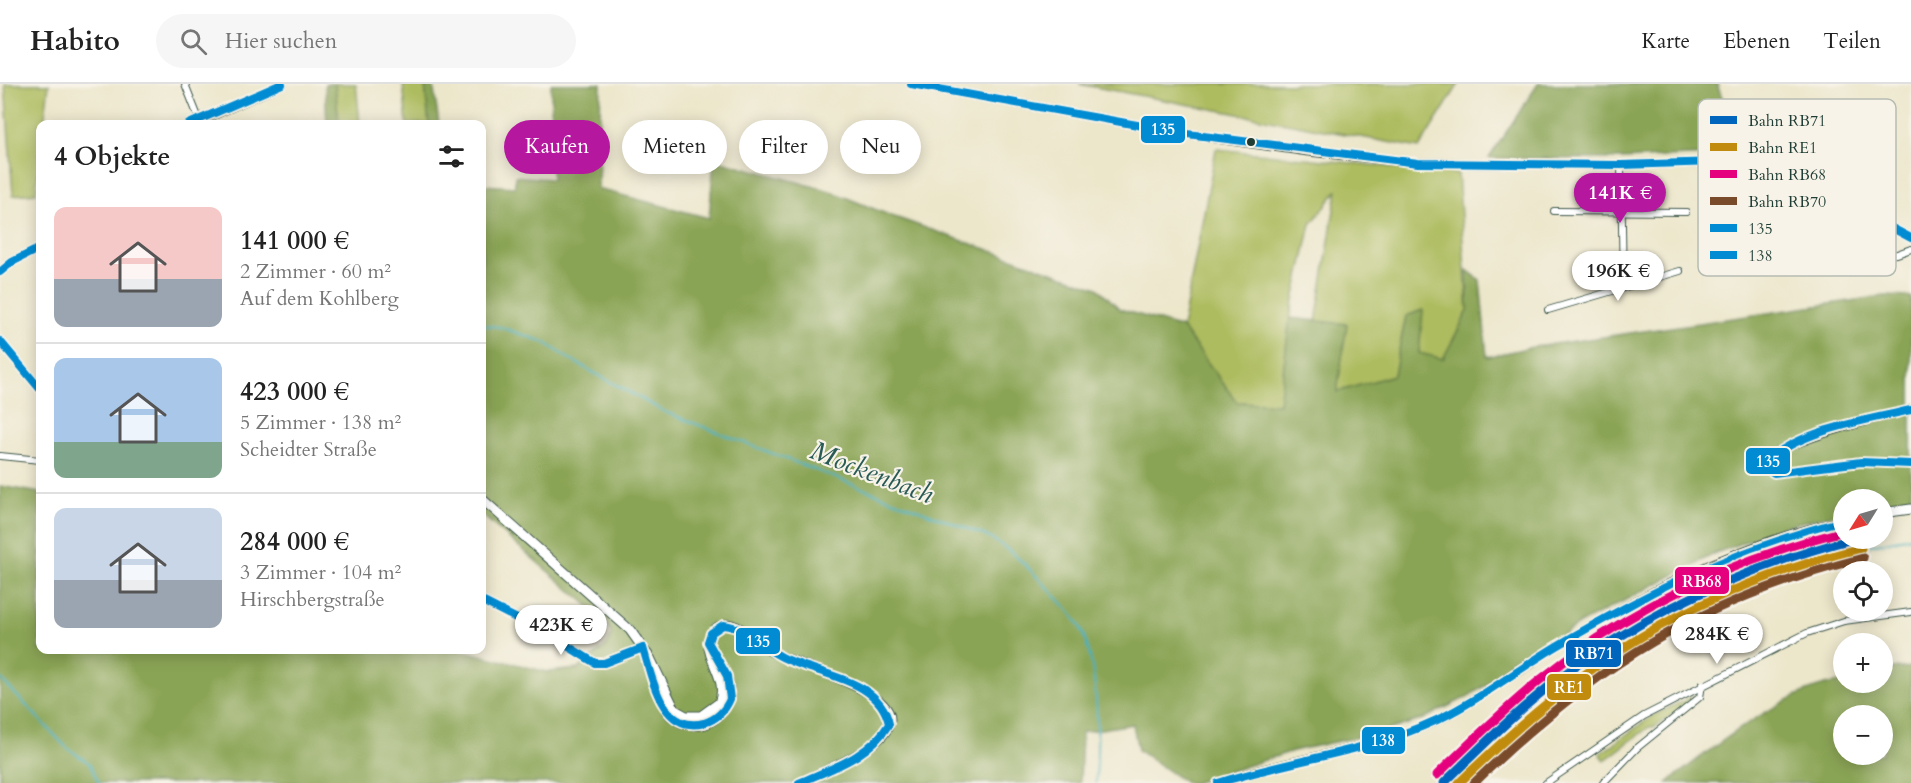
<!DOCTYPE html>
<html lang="de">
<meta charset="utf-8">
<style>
:root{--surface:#fff;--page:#f6f6f6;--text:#222;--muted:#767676;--line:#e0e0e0;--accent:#b5179e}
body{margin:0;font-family:Cardo,serif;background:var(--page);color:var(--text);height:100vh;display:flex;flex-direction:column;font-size:22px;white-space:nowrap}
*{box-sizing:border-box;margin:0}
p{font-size:20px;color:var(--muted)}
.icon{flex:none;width:33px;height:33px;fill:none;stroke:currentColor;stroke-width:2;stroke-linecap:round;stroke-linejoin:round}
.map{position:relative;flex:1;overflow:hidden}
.details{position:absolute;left:36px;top:36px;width:450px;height:534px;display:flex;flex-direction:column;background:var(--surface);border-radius:12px;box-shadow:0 3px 15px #0003}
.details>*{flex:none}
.guide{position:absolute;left:504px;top:36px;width:570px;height:54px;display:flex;gap:12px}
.needle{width:39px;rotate:233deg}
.controls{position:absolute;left:1833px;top:405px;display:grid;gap:12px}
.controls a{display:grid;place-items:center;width:60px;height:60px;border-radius:50%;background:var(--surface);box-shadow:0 3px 15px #0003;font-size:30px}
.price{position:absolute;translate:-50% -51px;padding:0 14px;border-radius:21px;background:#fff;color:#222;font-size:20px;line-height:39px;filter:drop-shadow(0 2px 3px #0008)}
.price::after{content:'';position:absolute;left:50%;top:36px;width:18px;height:14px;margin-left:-9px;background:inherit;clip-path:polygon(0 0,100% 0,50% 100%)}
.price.on{background:var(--accent);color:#fff}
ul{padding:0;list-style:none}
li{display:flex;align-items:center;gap:18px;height:150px;padding:0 18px}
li+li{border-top:2px solid var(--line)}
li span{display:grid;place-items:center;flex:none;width:168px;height:120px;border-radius:12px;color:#555}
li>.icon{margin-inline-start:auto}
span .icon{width:72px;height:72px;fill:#fffc;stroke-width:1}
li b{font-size:26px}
h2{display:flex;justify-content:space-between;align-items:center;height:72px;padding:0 18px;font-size:26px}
.tag{padding:0 21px;border-radius:27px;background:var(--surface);box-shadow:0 3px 15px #0003;font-size:21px;line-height:54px}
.tag.on{background:var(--accent);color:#fff}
header{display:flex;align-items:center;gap:36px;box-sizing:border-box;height:84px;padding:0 30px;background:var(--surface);border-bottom:2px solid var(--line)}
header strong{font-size:28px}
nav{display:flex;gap:33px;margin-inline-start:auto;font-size:21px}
.search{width:420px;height:54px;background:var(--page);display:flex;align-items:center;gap:15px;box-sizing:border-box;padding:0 21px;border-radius:33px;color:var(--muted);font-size:22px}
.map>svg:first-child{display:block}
.green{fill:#adbc5e;stroke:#667c49;stroke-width:1.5}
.forest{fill:#8aa455;stroke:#547044;stroke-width:1.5;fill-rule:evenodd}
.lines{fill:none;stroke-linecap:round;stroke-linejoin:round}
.stream{stroke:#42b0be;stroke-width:2}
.street-casing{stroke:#3e564a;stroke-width:8}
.secondary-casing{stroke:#3e564a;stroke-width:11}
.street{stroke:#fff;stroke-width:6}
.secondary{stroke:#fff;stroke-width:9}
.bus-1-casing{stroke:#f7f3e8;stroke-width:12}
.bus-2-casing{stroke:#f7f3e8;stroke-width:12}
.bus-1{stroke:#008bd2;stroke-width:8}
.bus-2{stroke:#008bd2;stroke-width:8}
.rail-1-casing{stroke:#f7f3e8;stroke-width:14}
.rail-2-casing{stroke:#f7f3e8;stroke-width:14}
.rail-3-casing{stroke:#f7f3e8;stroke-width:14}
.rail-4-casing{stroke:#f7f3e8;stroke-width:14}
.rail-1{stroke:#0065bd;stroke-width:9}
.rail-2{stroke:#c18c0d;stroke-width:9}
.rail-3{stroke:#e5007d;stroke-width:9}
.rail-4{stroke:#7a4b2a;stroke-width:9}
.bus-dot{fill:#1f3d34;stroke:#f7f3e8;stroke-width:2}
.labels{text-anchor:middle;stroke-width:4.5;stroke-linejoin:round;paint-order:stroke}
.water-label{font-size:27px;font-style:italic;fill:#285a56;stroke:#f7f3e8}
.key{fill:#f7f3e8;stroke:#b6bcb2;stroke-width:1.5}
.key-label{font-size:16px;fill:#1f3d34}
.line-badge{stroke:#f7f3e8;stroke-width:2}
.badge-label{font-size:16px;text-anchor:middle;font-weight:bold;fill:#fff}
</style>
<header>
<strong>Habito</strong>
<div class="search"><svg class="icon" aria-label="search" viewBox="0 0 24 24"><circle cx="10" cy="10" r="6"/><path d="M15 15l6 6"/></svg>Hier suchen</div>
<nav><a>Karte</a><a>Ebenen</a><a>Teilen</a></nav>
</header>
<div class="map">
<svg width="1911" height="699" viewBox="0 0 1911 699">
<rect width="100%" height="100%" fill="#f7f3e8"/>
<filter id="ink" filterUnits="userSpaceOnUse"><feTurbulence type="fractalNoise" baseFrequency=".0167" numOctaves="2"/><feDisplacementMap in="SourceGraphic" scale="12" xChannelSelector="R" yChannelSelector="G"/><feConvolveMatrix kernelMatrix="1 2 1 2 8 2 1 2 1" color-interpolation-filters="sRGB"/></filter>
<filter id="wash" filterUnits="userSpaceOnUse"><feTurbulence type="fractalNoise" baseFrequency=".008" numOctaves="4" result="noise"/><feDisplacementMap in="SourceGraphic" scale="24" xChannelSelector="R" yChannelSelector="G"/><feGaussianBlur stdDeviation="1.35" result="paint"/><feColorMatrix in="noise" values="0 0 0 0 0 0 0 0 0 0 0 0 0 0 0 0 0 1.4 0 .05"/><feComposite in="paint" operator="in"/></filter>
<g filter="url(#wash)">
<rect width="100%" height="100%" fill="#ece6ca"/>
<g class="green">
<polygon points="5,0 49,0 44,40 40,40 40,70 36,109 13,111"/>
<polygon points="335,0 356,0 360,40 339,40"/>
<polygon points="403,0 425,0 429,40 407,40"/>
<polygon points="1079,0 1459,0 1419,64"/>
<polygon points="1216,65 1458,90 1468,227 1443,275 1418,269 1422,226 1406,232 1394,291 1337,308 1346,241 1316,238 1337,107 1311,140 1290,234 1279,320 1236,318 1182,244"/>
<polygon points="1694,612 1692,617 1655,643 1649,643 1605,676 1600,670 1654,631"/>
</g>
<g class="forest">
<polygon points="325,0 335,0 339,40 327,40"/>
<polygon points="425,0 433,0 439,40 429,40"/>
<polygon points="551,0 601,0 598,105 709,134 714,75 830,107 889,131 1098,204 1120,225 1182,244 1237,318 1279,320 1290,234 1347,240 1337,308 1394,291 1406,232 1423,226 1419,269 1443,275 1468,227 1467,186 1480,196 1487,273 1527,264 1884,212 1911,213 1911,416 1883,420 1882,416 1844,416 1843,428 1785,442 1716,469 1581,539 1469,612 1421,636 1381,648 1293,667 1194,699 1186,699 1138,666 1133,640 1082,648 1080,699 0,699 0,402 40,409 40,566 460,566 547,588 578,585 608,560 611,550 605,536 482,431 482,101 515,103 515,92 552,95"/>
<polygon points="1538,0 1717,0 1734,45 1736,70 1620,75 1489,74"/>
<path d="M1911 583V699H1667C1708 667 1789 602 1842 598 1853 597 1870 598 1882 598L1883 586ZM1844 632H1882V670H1844Z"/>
</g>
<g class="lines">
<g class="stream">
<path d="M482 241 500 243 544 258 571 276 665 328 984 451C1007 462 1023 478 1040 496 1054 511 1072 527 1081 545 1100 586 1098 655 1096 699"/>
<polyline points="0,594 66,663 89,679 99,699"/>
<path d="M1479 699C1502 643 1548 610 1597 578 1693 516 1798 473 1911 453"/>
</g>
</g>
</g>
<g filter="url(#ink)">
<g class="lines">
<defs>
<g id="street">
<polyline points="185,0 201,40"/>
<polyline points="189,40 202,35"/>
<polyline points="1745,77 1743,132 1750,179"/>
<polyline points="1621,81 1623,203"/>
<polyline points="1554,127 1686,128"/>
<polyline points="1727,180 1897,170 1911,165"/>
<polyline points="0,188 12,178 40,164"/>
<polyline points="1548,226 1680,187"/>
<polyline points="0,257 40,305"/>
<polyline points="0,372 40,376"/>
<polyline points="482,517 553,553 595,579 604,579 643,564"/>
<polyline points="1546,699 1644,632 1807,549 1844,537 1911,528"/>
<polyline points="1603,699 1637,664 1700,613 1702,601"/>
</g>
<g id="secondary">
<polyline points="911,0 1187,50 1308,67 1418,79 1621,81 1749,77 1777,83 1911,154"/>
<polyline points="204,40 206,34 282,0"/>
<path d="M1911 326C1886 331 1776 357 1767 378L1768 385 1774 389 1861 378 1911 380"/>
<path d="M482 415 630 546 650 574 675 626 686 632H701L719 619C731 590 695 568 715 545 720 541 725 539 732 541 748 545 759 562 774 569 798 582 889 604 890 635 890 662 820 689 799 699"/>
<polyline points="1882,429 1911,425"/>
<path d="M657 603C661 614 663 625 671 632 700 659 749 625 721 581"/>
<path d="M1218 699C1285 676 1358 669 1424 642 1465 625 1500 597 1537 574 1631 517 1735 460 1844 437"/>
</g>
</defs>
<use href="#street" class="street-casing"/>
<use href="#secondary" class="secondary-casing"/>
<use href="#street" class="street"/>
<use href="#secondary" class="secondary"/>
<defs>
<g id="bus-1">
<polyline points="911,0 1187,50 1418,79 1621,81 1749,77 1777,83 1911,154"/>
<polyline points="189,40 282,0"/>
<polyline points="0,188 12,178 40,164"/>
<polyline points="0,257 40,305"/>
<path d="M1911 326C1870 335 1797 347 1767 378L1768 385 1774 389 1861 378 1911 380"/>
<polyline points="482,517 553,553 595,579 604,579 643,564"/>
<path d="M643 564C652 593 661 650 704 639 717 635 725 627 730 615L727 592 708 558 711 549 723 541C746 543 760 561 780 572 814 591 880 593 889 640 869 673 832 684 799 699"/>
</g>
<path id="bus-2" d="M1218 699C1290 676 1368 668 1437 636 1479 616 1517 586 1557 562 1648 508 1741 463 1844 437"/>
</defs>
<use href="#bus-1" class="bus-1-casing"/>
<use href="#bus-2" class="bus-2-casing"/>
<use href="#bus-1" class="bus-1"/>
<use href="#bus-2" class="bus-2"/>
<defs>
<path id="rail-1" d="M1444 699C1482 662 1520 624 1562 592 1650 525 1749 482 1856 454"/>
<path id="rail-2" d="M1459 699C1585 576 1689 508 1861 464"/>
<path id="rail-3" d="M1437 691C1470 659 1504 625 1540 596 1629 524 1733 475 1844 447"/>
<path id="rail-4" d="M1474 699C1595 581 1699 516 1863 474"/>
</defs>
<use href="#rail-1" class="rail-1-casing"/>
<use href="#rail-2" class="rail-2-casing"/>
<use href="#rail-3" class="rail-3-casing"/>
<use href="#rail-4" class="rail-4-casing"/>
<use href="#rail-1" class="rail-1"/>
<use href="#rail-2" class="rail-2"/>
<use href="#rail-3" class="rail-3"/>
<use href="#rail-4" class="rail-4"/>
</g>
</g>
<circle class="bus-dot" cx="1251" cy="58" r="5"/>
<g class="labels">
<g class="water-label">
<text transform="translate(872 388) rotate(21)" y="9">Mockenbach</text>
</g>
</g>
<rect x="1698" y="15" width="198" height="177" rx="9" class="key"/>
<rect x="1710" y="32" width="27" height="8" fill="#0065bd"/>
<rect x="1710" y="59" width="27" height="8" fill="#c18c0d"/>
<rect x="1710" y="86" width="27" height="8" fill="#e5007d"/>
<rect x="1710" y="113" width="27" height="8" fill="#7a4b2a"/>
<rect x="1710" y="140" width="27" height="8" fill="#008bd2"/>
<rect x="1710" y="167" width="27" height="8" fill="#008bd2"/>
<g class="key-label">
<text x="1748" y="42">Bahn RB71</text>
<text x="1748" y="69">Bahn RE1</text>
<text x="1748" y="96">Bahn RB68</text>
<text x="1748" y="123">Bahn RB70</text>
<text x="1748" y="150">135</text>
<text x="1748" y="177">138</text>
</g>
<g class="line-badge">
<rect x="1140" y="31" width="46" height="29" rx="6" fill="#008bd2"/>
<rect x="1745" y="363" width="46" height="28" rx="6" fill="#008bd2"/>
<rect x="1674" y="482" width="56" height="29" rx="6" fill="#e5007d"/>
<rect x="735" y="543" width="46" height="28" rx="6" fill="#008bd2"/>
<rect x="1565" y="555" width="57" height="29" rx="6" fill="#0065bd"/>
<rect x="1546" y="589" width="46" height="28" rx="6" fill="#c18c0d"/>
<rect x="1361" y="642" width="45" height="29" rx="6" fill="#008bd2"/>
</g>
<g class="badge-label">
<text x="1163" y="51">135</text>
<text x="1768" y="383">135</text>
<text x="1702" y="503">RB68</text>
<text x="758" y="563">135</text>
<text x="1594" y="575">RB71</text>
<text x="1569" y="609">RE1</text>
<text x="1383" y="662">138</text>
</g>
</svg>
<div class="controls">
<a><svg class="needle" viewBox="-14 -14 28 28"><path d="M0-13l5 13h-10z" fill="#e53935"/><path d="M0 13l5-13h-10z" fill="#767676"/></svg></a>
<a><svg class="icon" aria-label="locate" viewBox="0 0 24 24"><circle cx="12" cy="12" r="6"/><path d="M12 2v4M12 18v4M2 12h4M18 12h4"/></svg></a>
<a>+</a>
<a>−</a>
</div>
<b class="price on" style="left:1620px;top:140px">141K €</b>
<b class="price" style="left:1618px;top:218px">196K €</b>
<b class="price" style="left:561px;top:572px">423K €</b>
<b class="price" style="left:1717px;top:581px">284K €</b>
<div class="guide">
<a class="tag on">Kaufen</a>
<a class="tag">Mieten</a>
<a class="tag">Filter</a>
<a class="tag">Neu</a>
</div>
<section class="details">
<h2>4 Objekte<svg class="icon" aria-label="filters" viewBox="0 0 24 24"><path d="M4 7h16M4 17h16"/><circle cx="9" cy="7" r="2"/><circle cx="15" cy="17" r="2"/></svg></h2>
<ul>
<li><span style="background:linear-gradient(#f6c9c9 60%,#9aa5b1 0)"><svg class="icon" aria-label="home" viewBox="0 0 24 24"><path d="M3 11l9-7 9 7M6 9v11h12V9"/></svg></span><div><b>141 000 €</b><p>2 Zimmer · 60 m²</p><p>Auf dem Kohlberg</p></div></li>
<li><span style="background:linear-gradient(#a9c7e8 70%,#7fa58c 0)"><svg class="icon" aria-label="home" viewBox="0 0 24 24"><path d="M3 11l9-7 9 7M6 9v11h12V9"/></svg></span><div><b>423 000 €</b><p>5 Zimmer · 138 m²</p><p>Scheidter Straße</p></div></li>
<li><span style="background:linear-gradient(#c9d6e8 60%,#9aa5b1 0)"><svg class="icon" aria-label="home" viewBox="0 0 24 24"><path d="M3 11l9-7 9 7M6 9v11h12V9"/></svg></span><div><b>284 000 €</b><p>3 Zimmer · 104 m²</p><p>Hirschbergstraße</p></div></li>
</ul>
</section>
</div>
